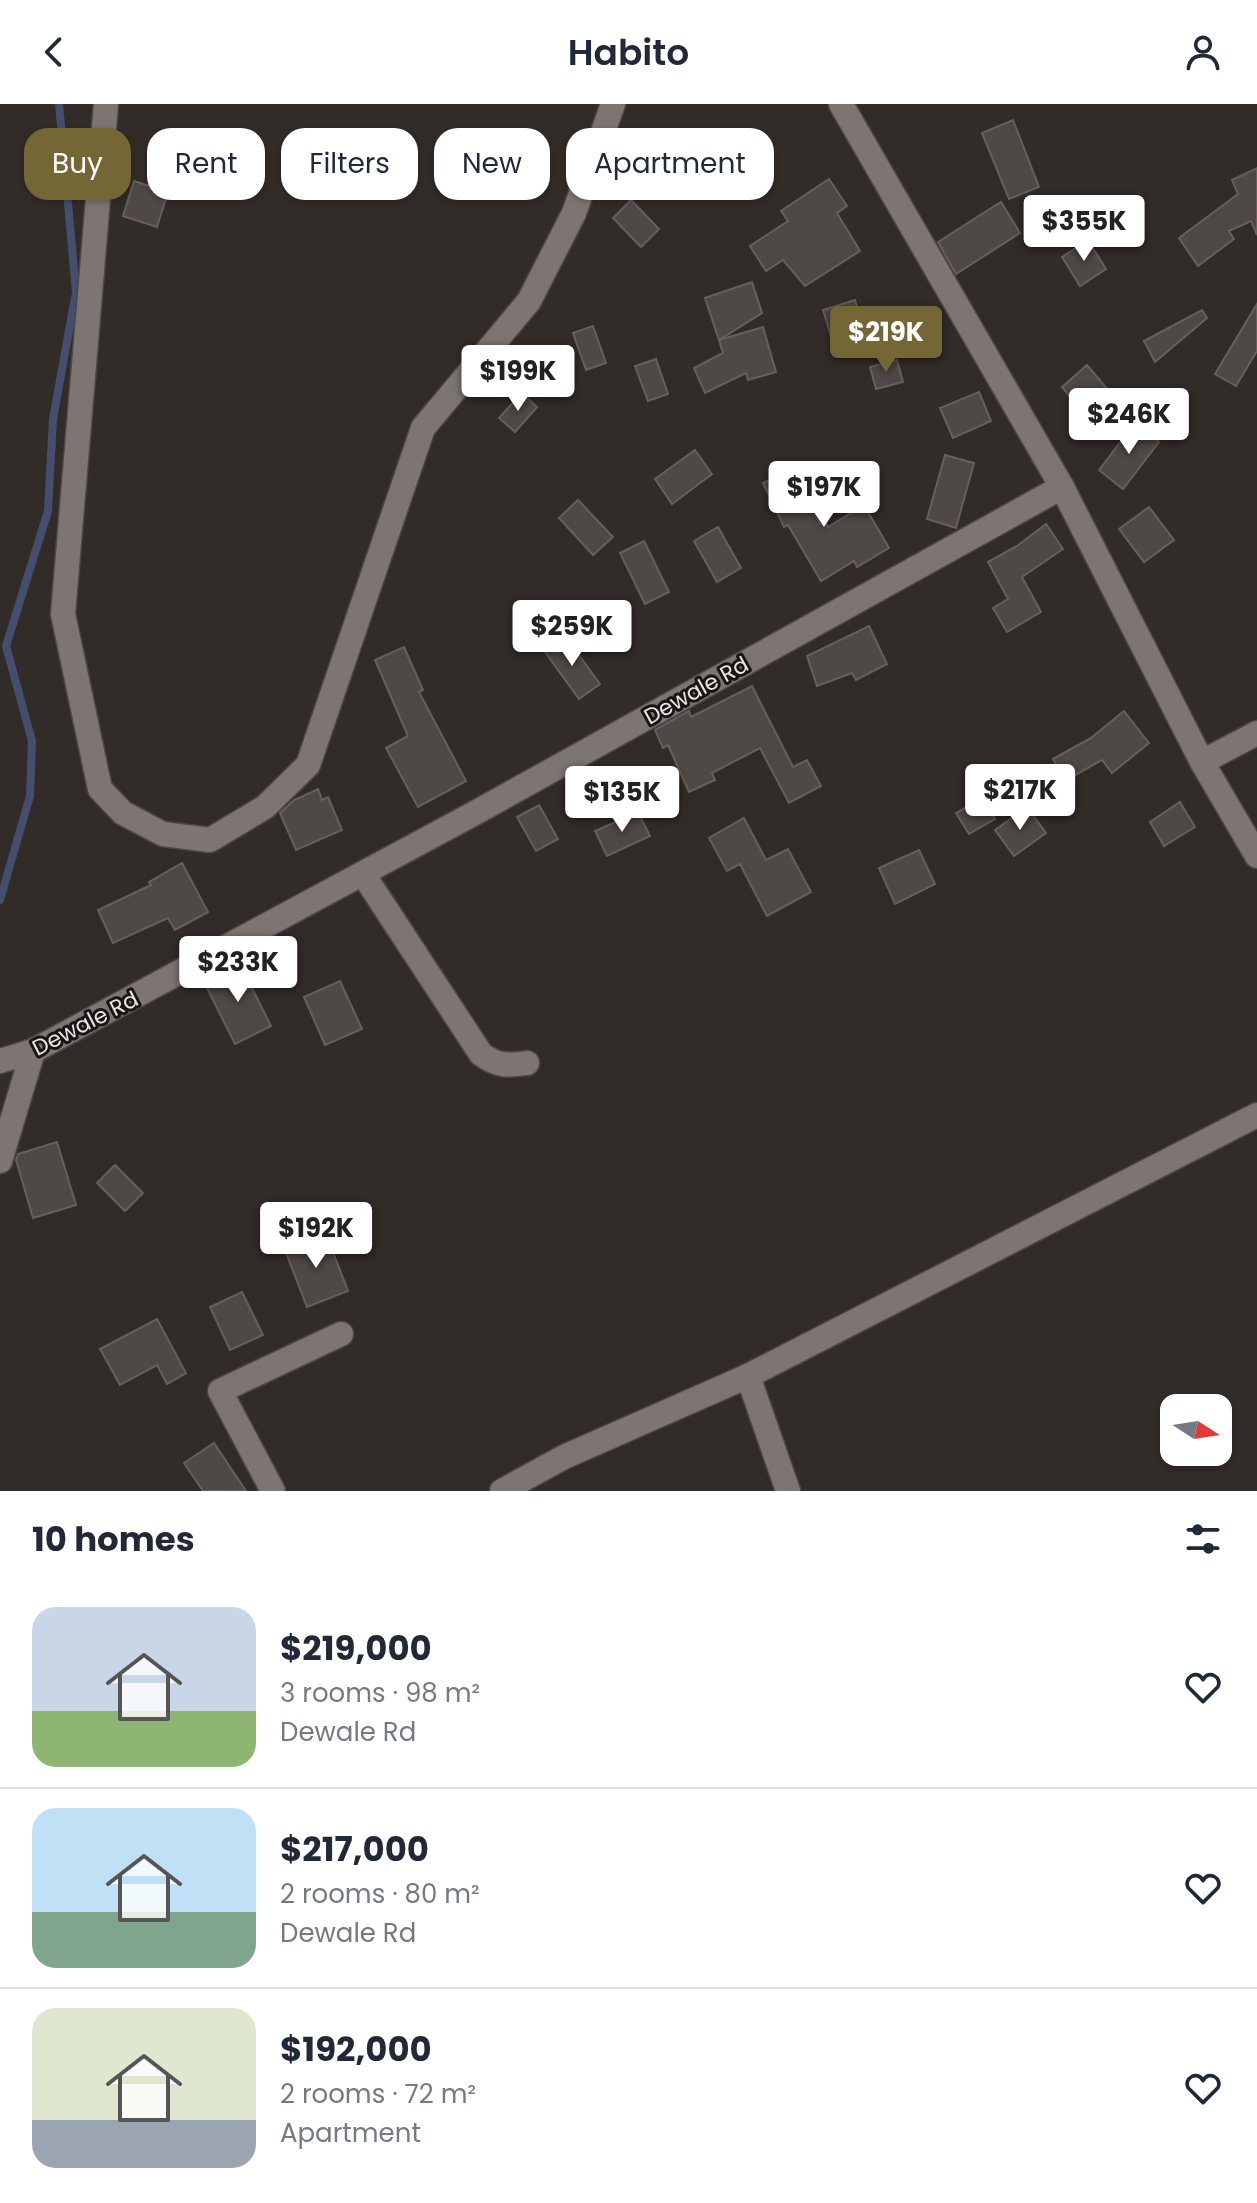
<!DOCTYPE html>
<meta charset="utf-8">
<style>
:root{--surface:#fff;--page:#f2f2f3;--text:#1f2937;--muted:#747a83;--line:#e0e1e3;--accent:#746735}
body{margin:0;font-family:Poppins,sans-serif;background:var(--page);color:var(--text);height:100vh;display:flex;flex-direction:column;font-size:30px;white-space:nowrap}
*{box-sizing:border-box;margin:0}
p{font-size:26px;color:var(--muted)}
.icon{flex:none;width:44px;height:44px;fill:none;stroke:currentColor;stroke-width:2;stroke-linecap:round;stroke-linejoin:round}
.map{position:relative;height:1387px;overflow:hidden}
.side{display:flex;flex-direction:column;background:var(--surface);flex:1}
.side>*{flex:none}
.hud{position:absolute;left:24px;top:24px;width:800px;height:72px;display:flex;gap:16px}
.needle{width:52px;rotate:102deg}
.buttons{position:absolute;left:1160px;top:1290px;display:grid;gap:16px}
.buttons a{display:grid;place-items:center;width:72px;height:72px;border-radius:16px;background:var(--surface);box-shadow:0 2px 6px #0004;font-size:40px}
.price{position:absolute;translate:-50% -68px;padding:0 18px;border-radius:8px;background:#fff;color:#222;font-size:26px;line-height:52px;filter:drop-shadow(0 2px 4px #0008)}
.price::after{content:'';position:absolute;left:50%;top:48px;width:24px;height:18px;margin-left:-12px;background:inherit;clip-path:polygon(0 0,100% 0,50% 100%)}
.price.active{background:var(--accent);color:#fff}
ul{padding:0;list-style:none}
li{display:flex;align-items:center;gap:24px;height:200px;padding:0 32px}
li+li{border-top:2px solid var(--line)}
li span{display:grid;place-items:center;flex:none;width:224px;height:160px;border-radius:24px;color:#555}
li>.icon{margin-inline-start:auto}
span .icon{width:96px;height:96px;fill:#fffc;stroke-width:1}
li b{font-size:34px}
h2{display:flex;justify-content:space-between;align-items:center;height:96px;padding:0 32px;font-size:34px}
.pill{padding:0 28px;border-radius:24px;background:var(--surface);box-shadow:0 2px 6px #0004;font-size:28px;line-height:72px}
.pill.active{background:var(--accent);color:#fff}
header{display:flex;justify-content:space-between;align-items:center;height:104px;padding:0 32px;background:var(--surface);font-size:36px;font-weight:600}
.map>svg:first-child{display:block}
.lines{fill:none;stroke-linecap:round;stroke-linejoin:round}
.stream{stroke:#464e70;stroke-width:8}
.building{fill:#4f4945;stroke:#665f5c;stroke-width:2}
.street-casing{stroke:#4c4744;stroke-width:27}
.street{stroke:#7c7571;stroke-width:24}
.labels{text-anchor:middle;stroke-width:6;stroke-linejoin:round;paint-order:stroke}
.street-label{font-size:22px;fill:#e9e5e3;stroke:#181514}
</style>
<header><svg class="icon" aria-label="back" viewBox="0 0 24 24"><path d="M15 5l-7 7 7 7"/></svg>Habito<svg class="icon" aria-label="person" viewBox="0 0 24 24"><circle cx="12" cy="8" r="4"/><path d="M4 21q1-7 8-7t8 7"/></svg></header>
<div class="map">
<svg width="1257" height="1387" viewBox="0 0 1257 1387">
<rect width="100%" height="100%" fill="#322c29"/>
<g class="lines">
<polyline class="stream" points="0,796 30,692 32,637 6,542 48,407 53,315 76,188 59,0"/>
</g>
<g class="building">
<polygon points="1013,16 1039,83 1009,95 982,29"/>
<polygon points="1257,64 1257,131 1251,117 1229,127 1234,135 1198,162 1179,134 1238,90 1232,76"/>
<polygon points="829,75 847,102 837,109 860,147 805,182 783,156 766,167 750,142 788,117 781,107"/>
<polygon points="134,77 168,88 157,123 123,112"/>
<polygon points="631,96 659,125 641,143 613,114"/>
<polygon points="1001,98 1020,129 956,170 938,138"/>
<polygon points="1088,136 1106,165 1080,182 1062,153"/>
<polygon points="752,178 762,209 719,236 705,194"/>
<polygon points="855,196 864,227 832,236 823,206"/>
<polygon points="1257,200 1257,247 1236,282 1215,270"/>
<polygon points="1202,206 1207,214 1155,258 1144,237"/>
<polygon points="593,222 606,259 586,266 573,229"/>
<polygon points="763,223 776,268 748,276 746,269 705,289 694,264 723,249 719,236"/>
<polygon points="656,255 668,290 648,297 635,262"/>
<polygon points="897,256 903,278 876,285 870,263"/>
<polygon points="1087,261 1110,288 1110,297 1089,315 1062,283"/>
<polygon points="979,288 991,317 953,334 940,304"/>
<polygon points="522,289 537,303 515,328 499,314"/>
<polygon points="1135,319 1159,338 1123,385 1099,366"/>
<polygon points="695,346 712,370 672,400 655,375"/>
<polygon points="945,351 974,359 956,424 927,415"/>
<polygon points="793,364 820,420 825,417 828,423 864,401 889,444 857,463 854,457 821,477 788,421 784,423 763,379"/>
<polygon points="578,396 613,433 593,451 559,414"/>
<polygon points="1149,403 1174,436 1144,458 1119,425"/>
<polygon points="1046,420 1063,445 1022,473 1041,508 1007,528 993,504 1008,495 988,458 1017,442"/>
<polygon points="718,423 741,464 717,478 694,437"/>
<polygon points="644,437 669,488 645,500 620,449"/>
<polygon points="869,522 887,560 856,576 852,569 817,582 807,552"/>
<polygon points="566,533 600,580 579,595 545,548"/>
<polygon points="404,543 423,586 419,588 466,677 418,703 386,644 408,632 375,556"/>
<polygon points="752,582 793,663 807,656 821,682 789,699 760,644 712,669 715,676 689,688 668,641 663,644 655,626 689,607 691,613"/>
<polygon points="1124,607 1149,639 1112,669 1102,656 1065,677 1053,655 1091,634"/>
<polygon points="318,685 322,696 328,693 342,726 296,746 280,709 294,696"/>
<polygon points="982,694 995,715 969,730 956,709"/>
<polygon points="1180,698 1195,723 1164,742 1150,718"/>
<polygon points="539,701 558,735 536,747 517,713"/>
<polygon points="1027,703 1046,729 1014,752 995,726"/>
<polygon points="638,708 650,732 607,752 595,727"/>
<polygon points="744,714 766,756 788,745 811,788 767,812 740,760 727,767 709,734"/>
<polygon points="919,746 935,780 895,800 879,764"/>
<polygon points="182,759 208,808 175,826 168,814 113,839 98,806 151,781 149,778"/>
<polygon points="240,860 271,922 235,940 204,878"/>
<polygon points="340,877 362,925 325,941 304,893"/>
<polygon points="57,1038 76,1101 33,1114 16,1056 18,1050"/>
<polygon points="115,1061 143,1089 125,1107 97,1079"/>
<polygon points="326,1130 348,1187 307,1203 285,1146"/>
<polygon points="242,1188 263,1231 230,1246 210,1203"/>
<polygon points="157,1215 186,1269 167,1280 157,1261 120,1281 100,1245"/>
<polygon points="214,1339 246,1387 203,1387 184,1359"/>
</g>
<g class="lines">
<defs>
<g id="street">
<polyline points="106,0 63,510 100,685 123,709 163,730 210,736 265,703 308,661 423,324 529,197 574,109 613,0"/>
<polyline points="841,0 1062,383"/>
<polyline points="1202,658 1257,752"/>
<path d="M363 770 481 950C497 962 508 962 527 959"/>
<polyline points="0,957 33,947 473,710 1062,383 1202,658 1257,629"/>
<polyline points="0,1057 33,947"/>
<polyline points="748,1272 788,1387"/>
<polyline points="273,1387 220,1287 341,1230"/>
<polyline points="502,1387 564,1353 748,1272 1257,1011"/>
</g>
</defs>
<use href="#street" class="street-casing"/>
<use href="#street" class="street"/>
</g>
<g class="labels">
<g class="street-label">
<text transform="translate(696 586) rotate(-29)" y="8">Dewale Rd</text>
<text transform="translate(85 919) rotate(-27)" y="8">Dewale Rd</text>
</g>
</g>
</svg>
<div class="buttons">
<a><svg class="needle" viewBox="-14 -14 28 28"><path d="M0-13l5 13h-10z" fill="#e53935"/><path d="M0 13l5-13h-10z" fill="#747a83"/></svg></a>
</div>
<b class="price" style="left:1084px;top:159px">$355K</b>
<b class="price active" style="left:886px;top:270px">$219K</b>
<b class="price" style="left:518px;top:309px">$199K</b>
<b class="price" style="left:1129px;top:352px">$246K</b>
<b class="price" style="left:824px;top:425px">$197K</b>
<b class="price" style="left:572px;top:564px">$259K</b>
<b class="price" style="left:1020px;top:728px">$217K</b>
<b class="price" style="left:622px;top:730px">$135K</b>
<b class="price" style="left:238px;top:900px">$233K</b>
<b class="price" style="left:316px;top:1166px">$192K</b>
<div class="hud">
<a class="pill active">Buy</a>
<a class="pill">Rent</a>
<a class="pill">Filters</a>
<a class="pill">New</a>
<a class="pill">Apartment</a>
</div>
</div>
<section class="side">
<h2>10 homes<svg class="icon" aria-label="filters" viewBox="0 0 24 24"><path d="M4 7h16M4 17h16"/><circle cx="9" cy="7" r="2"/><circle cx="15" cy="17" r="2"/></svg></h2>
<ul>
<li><span style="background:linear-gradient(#c9d6e8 65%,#8fb573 0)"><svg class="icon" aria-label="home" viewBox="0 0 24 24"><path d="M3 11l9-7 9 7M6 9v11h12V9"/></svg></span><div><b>$219,000</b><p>3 rooms · 98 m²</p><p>Dewale Rd</p></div><svg class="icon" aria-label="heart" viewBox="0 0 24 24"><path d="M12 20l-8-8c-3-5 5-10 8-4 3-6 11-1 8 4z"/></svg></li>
<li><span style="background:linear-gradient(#bfe0f5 65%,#7fa58c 0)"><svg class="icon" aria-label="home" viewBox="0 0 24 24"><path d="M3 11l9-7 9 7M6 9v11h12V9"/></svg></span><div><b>$217,000</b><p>2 rooms · 80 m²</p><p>Dewale Rd</p></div><svg class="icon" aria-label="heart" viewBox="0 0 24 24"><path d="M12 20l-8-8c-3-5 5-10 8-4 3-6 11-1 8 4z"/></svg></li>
<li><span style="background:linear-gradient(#dfe7d0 70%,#9aa5b1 0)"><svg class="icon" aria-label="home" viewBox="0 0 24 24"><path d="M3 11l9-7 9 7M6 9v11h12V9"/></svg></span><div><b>$192,000</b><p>2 rooms · 72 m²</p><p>Apartment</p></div><svg class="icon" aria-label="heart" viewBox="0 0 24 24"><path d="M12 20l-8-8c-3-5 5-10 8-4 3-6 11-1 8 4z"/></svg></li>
</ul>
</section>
